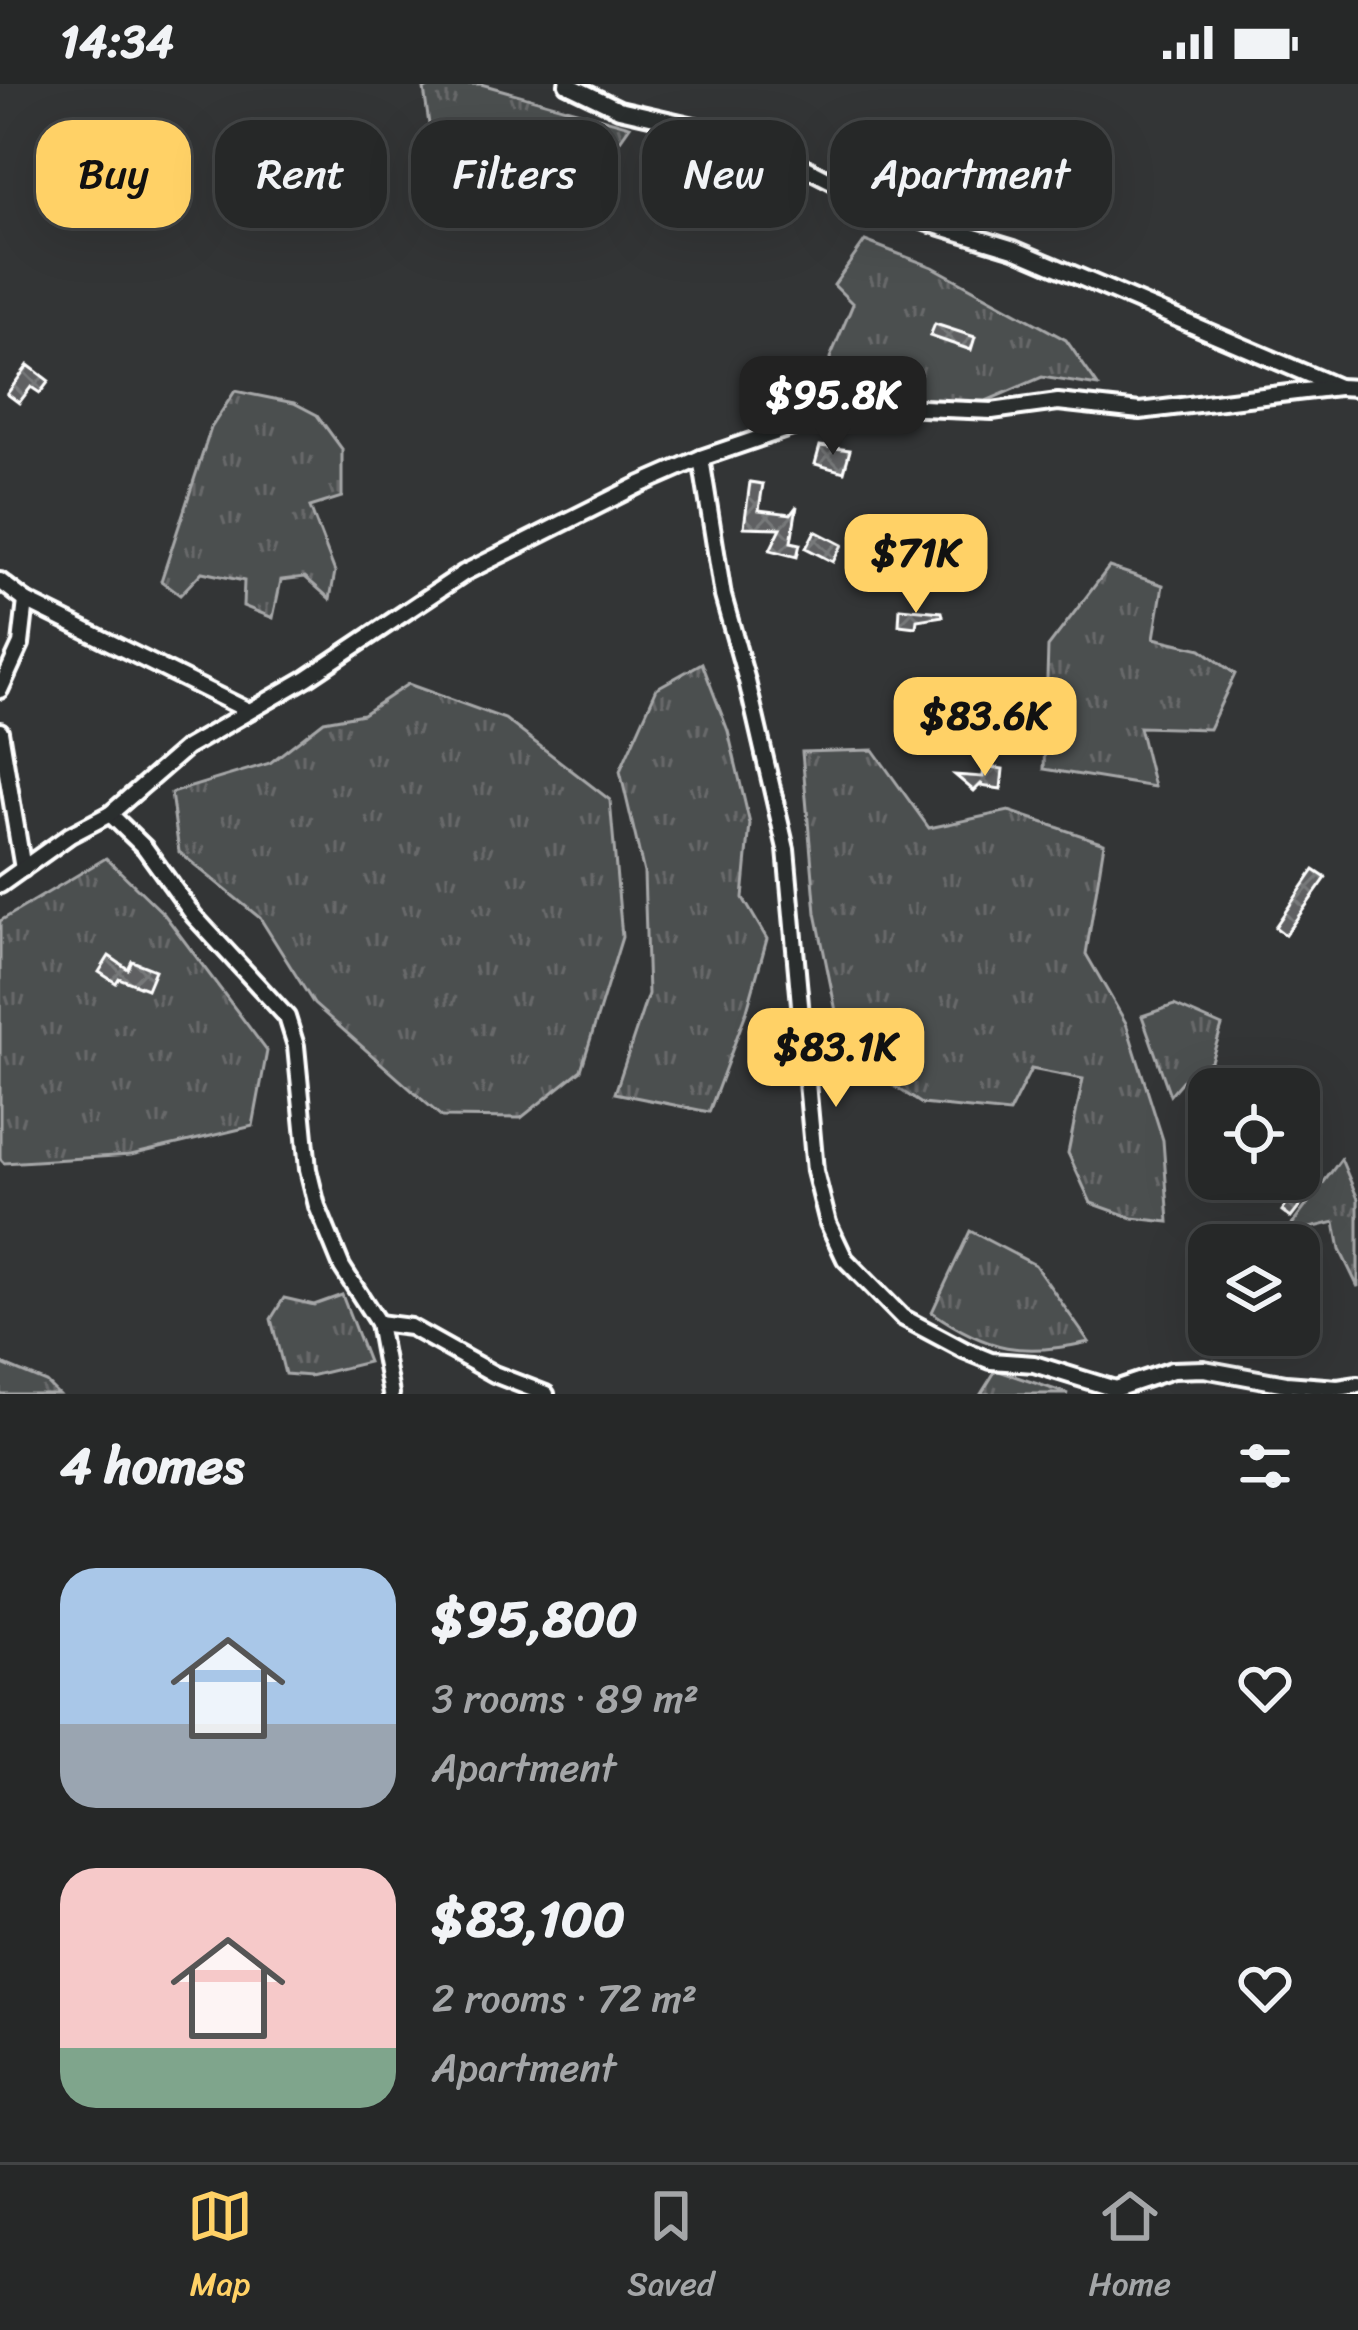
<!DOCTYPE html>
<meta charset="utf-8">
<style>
:root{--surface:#262828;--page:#2e3030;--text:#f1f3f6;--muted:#a4a6a8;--line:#424445;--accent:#ffd166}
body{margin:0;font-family:Sriracha,sans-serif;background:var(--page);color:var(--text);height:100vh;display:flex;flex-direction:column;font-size:45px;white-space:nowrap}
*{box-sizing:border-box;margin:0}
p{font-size:39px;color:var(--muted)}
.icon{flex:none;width:66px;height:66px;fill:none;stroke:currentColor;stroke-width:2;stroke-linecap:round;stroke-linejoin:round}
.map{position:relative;height:1310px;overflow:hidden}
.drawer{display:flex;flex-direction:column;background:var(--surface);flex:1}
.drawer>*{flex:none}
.banner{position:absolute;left:36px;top:36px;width:1287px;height:108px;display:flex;gap:24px}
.tools{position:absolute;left:1188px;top:984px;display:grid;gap:24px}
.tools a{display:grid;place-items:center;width:132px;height:132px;border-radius:24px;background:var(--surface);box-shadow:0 12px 48px #0002,0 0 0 3px var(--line);font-size:60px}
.price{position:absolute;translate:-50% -102px;padding:0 27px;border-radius:24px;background:var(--accent);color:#111;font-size:39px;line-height:78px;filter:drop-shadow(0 3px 6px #0008)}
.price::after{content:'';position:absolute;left:50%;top:72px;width:36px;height:27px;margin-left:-18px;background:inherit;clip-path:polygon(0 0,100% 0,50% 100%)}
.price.selected{background:#222;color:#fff}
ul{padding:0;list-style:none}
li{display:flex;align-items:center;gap:36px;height:300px;padding:0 60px}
li span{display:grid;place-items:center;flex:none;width:336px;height:240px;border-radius:36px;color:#555}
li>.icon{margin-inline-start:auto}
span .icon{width:144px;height:144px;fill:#fffc;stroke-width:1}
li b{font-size:51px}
h2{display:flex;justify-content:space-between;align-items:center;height:144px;padding:0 60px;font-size:51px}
.tag{padding:0 42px;border-radius:36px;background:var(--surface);box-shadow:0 12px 48px #0002,0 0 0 3px var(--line);font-size:42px;line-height:108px}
.tag.selected{background:var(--accent);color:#111}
.status{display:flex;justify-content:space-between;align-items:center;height:84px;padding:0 60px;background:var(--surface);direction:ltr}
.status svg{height:33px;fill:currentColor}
.tab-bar{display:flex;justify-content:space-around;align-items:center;height:168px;border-top:3px solid var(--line);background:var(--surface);font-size:33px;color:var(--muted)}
.tab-bar a{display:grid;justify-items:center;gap:6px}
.tab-bar .selected{color:var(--accent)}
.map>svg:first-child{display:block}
.grass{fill:url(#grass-tufts);stroke:#a6a7a8;stroke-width:3}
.building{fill:url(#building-cross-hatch);stroke:#fff;stroke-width:3}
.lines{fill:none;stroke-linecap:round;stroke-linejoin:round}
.minor-casing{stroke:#fff;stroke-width:22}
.minor{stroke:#2a2d2e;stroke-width:14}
</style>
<div class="status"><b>14:34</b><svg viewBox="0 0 49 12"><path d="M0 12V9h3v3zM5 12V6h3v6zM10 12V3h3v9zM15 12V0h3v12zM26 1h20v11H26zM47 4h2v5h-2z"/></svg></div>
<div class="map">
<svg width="1358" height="1310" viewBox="0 0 1358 1310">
<defs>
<pattern id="grass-tufts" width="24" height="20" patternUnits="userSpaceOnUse" patternTransform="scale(3)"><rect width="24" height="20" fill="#4c4f50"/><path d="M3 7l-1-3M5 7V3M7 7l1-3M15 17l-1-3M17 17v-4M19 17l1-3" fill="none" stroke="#67696a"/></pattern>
<pattern id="building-cross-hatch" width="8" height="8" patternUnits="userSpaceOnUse" patternTransform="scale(3)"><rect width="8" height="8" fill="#5f6162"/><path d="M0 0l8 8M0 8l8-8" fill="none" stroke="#77797a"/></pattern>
</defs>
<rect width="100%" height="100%" fill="#333536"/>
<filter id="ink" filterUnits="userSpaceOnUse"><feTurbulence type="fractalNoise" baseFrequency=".00833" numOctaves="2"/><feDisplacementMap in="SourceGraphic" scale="24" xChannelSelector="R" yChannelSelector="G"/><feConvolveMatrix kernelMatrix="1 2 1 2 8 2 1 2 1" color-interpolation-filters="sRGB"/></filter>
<g filter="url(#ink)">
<g class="grass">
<polygon points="436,0 481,0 630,42 595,92 482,41 433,69 424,5"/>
<polygon points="865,157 933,183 1066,256 1098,302 1042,293 977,321 907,319 836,305 830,274 853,220 834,201"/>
<polygon points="235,307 294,319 317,331 342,365 342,413 310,423 335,488 330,515 305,493 281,496 273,534 243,522 244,497 202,488 180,511 161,497 211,344"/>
<polygon points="1109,483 1163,501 1154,554 1201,565 1235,590 1209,645 1139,643 1154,703 1044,685 1048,563"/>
<polygon points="702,579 728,647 750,740 743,814 767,855 747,926 709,1028 615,1009 648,910 644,789 620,687 657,604"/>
<polygon points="408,600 505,635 610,716 622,853 581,986 521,1034 442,1033 314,920 260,834 179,768 171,709 270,679 324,637 363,630"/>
<polygon points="873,666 929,744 1009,727 1104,759 1086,870 1126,939 1163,1056 1169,1138 1133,1134 1091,1119 1068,1069 1083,995 1031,985 1009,1029 922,1020 873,988 840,947 816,829 802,668"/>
<polygon points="106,774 164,830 267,967 253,1042 131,1071 4,1079 0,1075 0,837"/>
<polygon points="1174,921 1222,942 1211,977 1188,990 1170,1011 1142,932"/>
<polygon points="1341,1075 1358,1115 1358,1203 1340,1166 1335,1138 1285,1150"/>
<path d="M970 1147 1035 1181 1089 1258C1023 1273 988 1267 932 1228Z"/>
<polygon points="342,1211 368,1278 310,1292 285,1290 271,1235 284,1214 314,1221"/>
<polygon points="0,1279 46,1298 58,1310 0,1310"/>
<polygon points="996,1286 1068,1310 981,1310"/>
</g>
<g class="building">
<polygon points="104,91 127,96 122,117 99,111"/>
<polygon points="935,240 975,253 971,266 930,252"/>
<polygon points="28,281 49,297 40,309 31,303 19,319 7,310"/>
<polygon points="820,362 850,366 844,388 815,380"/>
<polygon points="750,398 763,400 759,426 791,430 797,422 791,458 800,460 797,473 770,466 781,444 744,443"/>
<polygon points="815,447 842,461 833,478 806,464"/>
<polygon points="900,524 942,528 943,532 917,536 916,543 899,541"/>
<polygon points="984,682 1003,685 1001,705 981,702 982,699 974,707 955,691 983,693"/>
<polygon points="1314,786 1326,794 1285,851 1275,843"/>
<polygon points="109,872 128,885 132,877 155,886 147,905 119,894 116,899 99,888"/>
<polygon points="1310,1079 1320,1090 1300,1108 1307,1113 1291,1134 1282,1127 1287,1120 1284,1118 1294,1104 1299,1107 1299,1089"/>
</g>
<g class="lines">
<defs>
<g id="minor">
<polyline points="567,0 619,25 725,49 767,64 867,115 928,139 1014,165 1338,303 1358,304"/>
<polyline points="701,374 723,512 747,597 786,765 815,1087 828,1139 845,1175 902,1233 964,1266 991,1277 1034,1280 1115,1305 1172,1286 1204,1285 1286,1300 1338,1304 1358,1301"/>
<polyline points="0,497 26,517 249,627"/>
<polyline points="0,606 21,560 26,517"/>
<polyline points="0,647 23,785"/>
<polyline points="110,730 145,764 194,832 287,933 296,962 308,1085 317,1122 342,1183 378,1239 391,1310"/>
<polyline points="0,801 70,751 110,730 186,664 307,594 464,489 639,401 701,374 839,327 899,323 992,327 1058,318 1140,327 1338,303"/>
<polyline points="378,1239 410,1243 494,1290 546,1310"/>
</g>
</defs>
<use href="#minor" class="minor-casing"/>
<use href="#minor" class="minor"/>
</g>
</g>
</svg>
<div class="tools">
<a><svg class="icon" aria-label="locate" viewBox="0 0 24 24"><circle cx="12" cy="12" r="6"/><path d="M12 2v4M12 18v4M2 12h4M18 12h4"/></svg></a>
<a><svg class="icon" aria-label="layers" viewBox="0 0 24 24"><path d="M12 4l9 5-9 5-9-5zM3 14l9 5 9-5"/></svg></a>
</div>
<b class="price selected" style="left:833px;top:374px">$95.8K</b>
<b class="price" style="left:916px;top:532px">$71K</b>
<b class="price" style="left:985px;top:695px">$83.6K</b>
<b class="price" style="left:836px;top:1026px">$83.1K</b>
<div class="banner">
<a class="tag selected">Buy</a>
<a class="tag">Rent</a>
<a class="tag">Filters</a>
<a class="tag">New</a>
<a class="tag">Apartment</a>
</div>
</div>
<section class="drawer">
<h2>4 homes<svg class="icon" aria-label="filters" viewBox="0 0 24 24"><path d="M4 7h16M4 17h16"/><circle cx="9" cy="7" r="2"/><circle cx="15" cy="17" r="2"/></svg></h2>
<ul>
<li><span style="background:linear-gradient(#a9c7e8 65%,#9aa5b1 0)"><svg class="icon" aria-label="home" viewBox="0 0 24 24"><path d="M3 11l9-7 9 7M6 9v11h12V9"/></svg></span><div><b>$95,800</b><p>3 rooms · 89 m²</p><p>Apartment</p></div><svg class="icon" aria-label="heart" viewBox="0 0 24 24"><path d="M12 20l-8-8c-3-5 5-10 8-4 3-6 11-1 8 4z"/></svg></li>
<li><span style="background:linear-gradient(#f6c9c9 75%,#7fa58c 0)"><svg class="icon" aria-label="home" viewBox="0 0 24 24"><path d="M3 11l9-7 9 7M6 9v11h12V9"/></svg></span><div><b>$83,100</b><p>2 rooms · 72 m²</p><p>Apartment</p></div><svg class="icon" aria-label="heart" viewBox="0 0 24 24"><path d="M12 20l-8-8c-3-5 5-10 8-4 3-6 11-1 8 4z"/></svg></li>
</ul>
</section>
<nav class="tab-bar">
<a class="selected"><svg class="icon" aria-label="map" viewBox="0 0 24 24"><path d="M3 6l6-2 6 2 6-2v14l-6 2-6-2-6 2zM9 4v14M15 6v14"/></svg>Map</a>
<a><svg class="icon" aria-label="saved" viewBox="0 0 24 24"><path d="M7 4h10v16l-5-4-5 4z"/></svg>Saved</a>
<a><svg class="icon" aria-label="home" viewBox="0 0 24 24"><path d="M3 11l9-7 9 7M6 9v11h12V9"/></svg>Home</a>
</nav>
